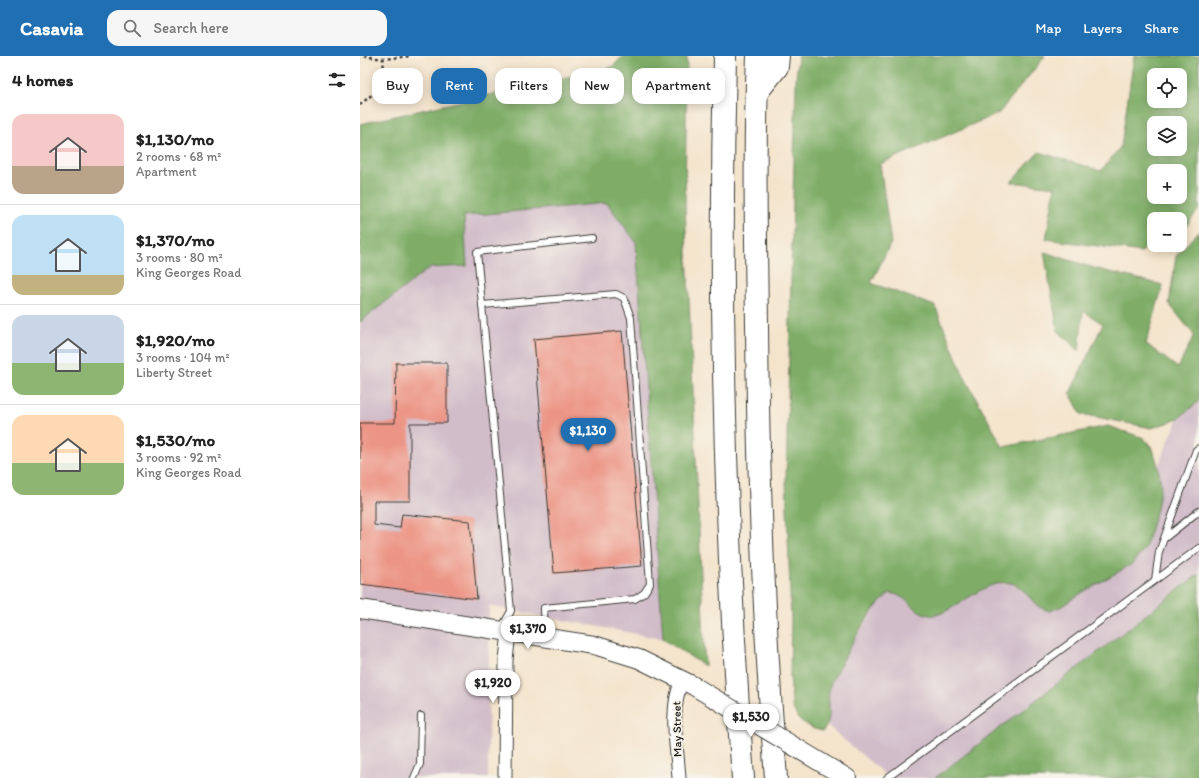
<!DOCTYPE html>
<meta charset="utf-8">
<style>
:root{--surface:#fff;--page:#f6f6f6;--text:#222;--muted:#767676;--line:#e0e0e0;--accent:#1f6fb2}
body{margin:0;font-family:Itim,sans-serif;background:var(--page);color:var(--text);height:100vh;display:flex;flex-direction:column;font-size:15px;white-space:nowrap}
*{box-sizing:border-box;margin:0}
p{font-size:13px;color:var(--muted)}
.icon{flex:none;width:22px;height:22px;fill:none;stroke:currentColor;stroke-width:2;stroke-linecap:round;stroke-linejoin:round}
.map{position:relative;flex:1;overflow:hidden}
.sheet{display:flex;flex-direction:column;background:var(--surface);width:360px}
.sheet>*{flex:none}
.guide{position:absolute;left:12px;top:12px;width:380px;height:36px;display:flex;gap:8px}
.tools{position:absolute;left:787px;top:12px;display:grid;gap:8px}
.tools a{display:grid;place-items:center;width:40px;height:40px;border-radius:8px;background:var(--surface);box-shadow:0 2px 10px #0003;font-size:20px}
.price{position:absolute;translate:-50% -34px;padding:0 9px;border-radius:14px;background:#fff;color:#222;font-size:13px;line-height:26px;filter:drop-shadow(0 1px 2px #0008)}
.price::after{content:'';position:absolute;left:50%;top:24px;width:12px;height:9px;margin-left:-6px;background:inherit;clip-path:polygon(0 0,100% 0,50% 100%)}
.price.on{background:var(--accent);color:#fff}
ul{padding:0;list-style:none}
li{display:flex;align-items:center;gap:12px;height:100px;padding:0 12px}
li+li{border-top:1px solid var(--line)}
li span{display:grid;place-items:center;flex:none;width:112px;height:80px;border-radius:12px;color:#555}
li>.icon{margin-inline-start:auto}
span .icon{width:48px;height:48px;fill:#fffc;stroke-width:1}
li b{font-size:17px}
h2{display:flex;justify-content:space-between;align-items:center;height:48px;padding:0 12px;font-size:17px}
.chip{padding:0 14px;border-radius:12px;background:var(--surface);box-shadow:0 2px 10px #0003;font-size:14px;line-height:36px}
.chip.on{background:var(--accent);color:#fff}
header{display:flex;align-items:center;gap:24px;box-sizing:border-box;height:56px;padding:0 20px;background:var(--accent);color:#fff}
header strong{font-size:19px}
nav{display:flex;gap:22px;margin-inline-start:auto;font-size:14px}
.search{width:280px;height:36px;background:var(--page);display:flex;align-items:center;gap:10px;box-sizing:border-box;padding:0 14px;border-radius:12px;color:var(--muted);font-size:15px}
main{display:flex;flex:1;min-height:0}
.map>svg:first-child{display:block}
.industrial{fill:#d1bdc9}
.forest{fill:#7fad67;stroke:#4e6442;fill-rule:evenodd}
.building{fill:#ec9485}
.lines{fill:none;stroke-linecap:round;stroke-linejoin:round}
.lane-casing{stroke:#3c3a36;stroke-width:8}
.street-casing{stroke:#3c3a36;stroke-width:15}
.secondary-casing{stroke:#3c3a36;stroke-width:20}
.highway-casing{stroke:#3c3a36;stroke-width:24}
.path{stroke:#3c3a36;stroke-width:2.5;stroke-dasharray:3 3;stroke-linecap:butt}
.lane{stroke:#fff;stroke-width:6}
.street{stroke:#fff;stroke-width:13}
.secondary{stroke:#fff;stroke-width:18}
.highway{stroke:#fff;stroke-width:22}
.secondary-bridge-casing{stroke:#3c3a36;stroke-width:20;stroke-linecap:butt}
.secondary-bridge{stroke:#fff;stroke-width:18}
.labels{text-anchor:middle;stroke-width:3.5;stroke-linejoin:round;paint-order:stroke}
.street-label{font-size:12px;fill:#1c1c1c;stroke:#f7f3e8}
</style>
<header>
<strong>Casavia</strong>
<div class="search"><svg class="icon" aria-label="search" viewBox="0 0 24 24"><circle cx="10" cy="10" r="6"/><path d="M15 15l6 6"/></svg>Search here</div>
<nav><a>Map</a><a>Layers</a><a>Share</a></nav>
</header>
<main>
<section class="sheet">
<h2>4 homes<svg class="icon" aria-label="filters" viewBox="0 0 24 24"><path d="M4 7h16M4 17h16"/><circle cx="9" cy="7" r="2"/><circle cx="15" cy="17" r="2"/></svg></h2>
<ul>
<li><span style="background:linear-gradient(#f6c9c9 65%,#b9a48a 0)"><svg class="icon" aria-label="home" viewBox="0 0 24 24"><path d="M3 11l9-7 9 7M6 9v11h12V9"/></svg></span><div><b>$1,130/mo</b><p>2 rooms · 68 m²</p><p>Apartment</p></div></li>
<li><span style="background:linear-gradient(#bfe0f5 75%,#c2b280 0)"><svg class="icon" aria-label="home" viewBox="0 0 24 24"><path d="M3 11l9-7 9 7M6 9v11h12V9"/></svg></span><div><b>$1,370/mo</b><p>3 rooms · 80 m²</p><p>King Georges Road</p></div></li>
<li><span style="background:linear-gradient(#c9d6e8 60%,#8fb573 0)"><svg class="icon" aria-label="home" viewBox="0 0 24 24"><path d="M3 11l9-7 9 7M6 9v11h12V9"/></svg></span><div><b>$1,920/mo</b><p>3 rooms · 104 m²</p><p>Liberty Street</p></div></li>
<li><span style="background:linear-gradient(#ffd9b3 60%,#8fb573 0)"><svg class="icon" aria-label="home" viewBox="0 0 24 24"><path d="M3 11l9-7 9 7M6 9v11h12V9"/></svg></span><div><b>$1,530/mo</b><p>3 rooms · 92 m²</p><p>King Georges Road</p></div></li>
</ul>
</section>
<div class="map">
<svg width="839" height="722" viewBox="0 0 839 722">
<rect width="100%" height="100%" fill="#f7f3e8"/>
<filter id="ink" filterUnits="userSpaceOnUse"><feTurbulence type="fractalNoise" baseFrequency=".025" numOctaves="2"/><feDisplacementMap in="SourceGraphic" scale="8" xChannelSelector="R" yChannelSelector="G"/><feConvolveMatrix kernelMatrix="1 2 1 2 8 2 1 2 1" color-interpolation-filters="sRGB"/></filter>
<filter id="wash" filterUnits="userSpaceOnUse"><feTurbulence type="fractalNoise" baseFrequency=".012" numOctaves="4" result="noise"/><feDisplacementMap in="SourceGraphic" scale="16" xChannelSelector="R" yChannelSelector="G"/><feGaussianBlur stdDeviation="0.9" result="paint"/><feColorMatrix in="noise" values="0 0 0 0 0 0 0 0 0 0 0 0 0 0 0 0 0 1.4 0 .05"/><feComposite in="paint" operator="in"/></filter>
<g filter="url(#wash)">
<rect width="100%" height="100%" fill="#f4e4cc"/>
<g class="industrial">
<polygon points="247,147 276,186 303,583 129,550 128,722 0,722 0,266 69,212 107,210 103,160"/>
<polygon points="839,345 839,518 575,722 529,722 468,670 470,630 489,592 506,566 520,545 530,537 541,539 557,554 581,557 604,543 634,528 651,527 665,536 680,552 702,550 723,536 772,508 801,430 798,410 818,363"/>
</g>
<g class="forest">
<polygon points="263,0 327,0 325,149 345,610 303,583 276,186 247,147 104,160 107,210 69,212 0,266 0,68 252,11"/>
<path d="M438 0H685L639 57 520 108 531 187 511 227 575 250 604 320 643 391 748 370 784 382 793 393 798 410 801 430 797 453 785 492 772 508 723 536 702 550 690 555C687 554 682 553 679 551 670 544 663 530 651 527 624 521 587 564 569 559 553 556 549 540 530 537 507 556 492 587 478 614 475 619 471 625 470 630 466 645 474 663 463 675L454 673 438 663 432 650 430 620 431 564 426 424 436 23Z"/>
<path d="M774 0H839V153L820 178V163H794V180L782 196 686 183 695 131 651 126 679 96 741 115 761 90ZM794 19H820V45H794ZM794 67H820V93H794ZM794 115H820V141H794Z"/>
<polygon points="839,175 839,345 818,363 792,372 721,358 710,337 743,268 723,255 719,295 698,275 684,196 734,212 803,229 786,288 818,312 834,279 809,248 816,200"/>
<polygon points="839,518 839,722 575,722"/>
</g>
<g id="blocks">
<g class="building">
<polygon points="262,275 282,510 194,517 174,283"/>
<polygon points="36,307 87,307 87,367 50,367 50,445 14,445 14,469 40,472 42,458 110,465 117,543 0,528 0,367 35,367"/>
</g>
</g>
</g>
<g filter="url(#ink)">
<use href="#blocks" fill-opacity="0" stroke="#3c3a36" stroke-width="1"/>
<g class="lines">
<defs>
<g id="lane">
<polyline points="122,249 256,238 264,242 271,262 290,528 284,537 275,543 184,552 185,580"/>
<polyline points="805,482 839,455"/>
<polyline points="795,524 799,496 836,394 839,392"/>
<polyline points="141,573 151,555 117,196 232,182"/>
<polyline points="54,722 60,708 61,660"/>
<polyline points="527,722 839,492"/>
</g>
<g id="street">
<polyline points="145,722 146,604 149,576"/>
<path d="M319 722C317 690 309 654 322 624"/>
</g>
<g id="secondary">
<polyline points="0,553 234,589 279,603 332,629"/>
<polyline points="465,709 487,722"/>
</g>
<g id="highway">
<path d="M365 0C359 241 365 482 383 722"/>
<path d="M398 0C394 90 396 179 397 269 398 420 404 571 416 722"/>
<polyline points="397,36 417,11 418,0"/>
</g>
</defs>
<use href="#lane" class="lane-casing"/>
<use href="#street" class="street-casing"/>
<use href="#secondary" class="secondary-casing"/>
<use href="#highway" class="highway-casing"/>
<g class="path">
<polyline points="4,0 23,3 51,0"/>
<path d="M0 49C20 31 26 31 23 3"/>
</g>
<use href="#lane" class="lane"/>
<use href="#street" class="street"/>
<use href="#secondary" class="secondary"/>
<use href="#highway" class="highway"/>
<defs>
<polyline id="secondary-bridge" points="332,629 465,709"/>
</defs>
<use href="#secondary-bridge" class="secondary-bridge-casing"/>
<use href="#secondary-bridge" class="secondary-bridge"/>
</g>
</g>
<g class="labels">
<g class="street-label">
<text transform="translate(317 673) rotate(-91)" y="4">May Street</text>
</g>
</g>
</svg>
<div class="tools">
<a><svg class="icon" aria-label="locate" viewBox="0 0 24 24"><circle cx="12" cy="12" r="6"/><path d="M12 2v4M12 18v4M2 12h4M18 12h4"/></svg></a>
<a><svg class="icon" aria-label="layers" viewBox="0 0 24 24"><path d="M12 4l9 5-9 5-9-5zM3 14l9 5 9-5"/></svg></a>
<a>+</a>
<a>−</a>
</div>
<b class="price on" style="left:228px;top:396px">$1,130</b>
<b class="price" style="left:168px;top:594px">$1,370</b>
<b class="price" style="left:133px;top:648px">$1,920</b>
<b class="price" style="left:391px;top:682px">$1,530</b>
<div class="guide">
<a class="chip">Buy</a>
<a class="chip on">Rent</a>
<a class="chip">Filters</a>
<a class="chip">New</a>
<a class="chip">Apartment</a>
</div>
</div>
</main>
